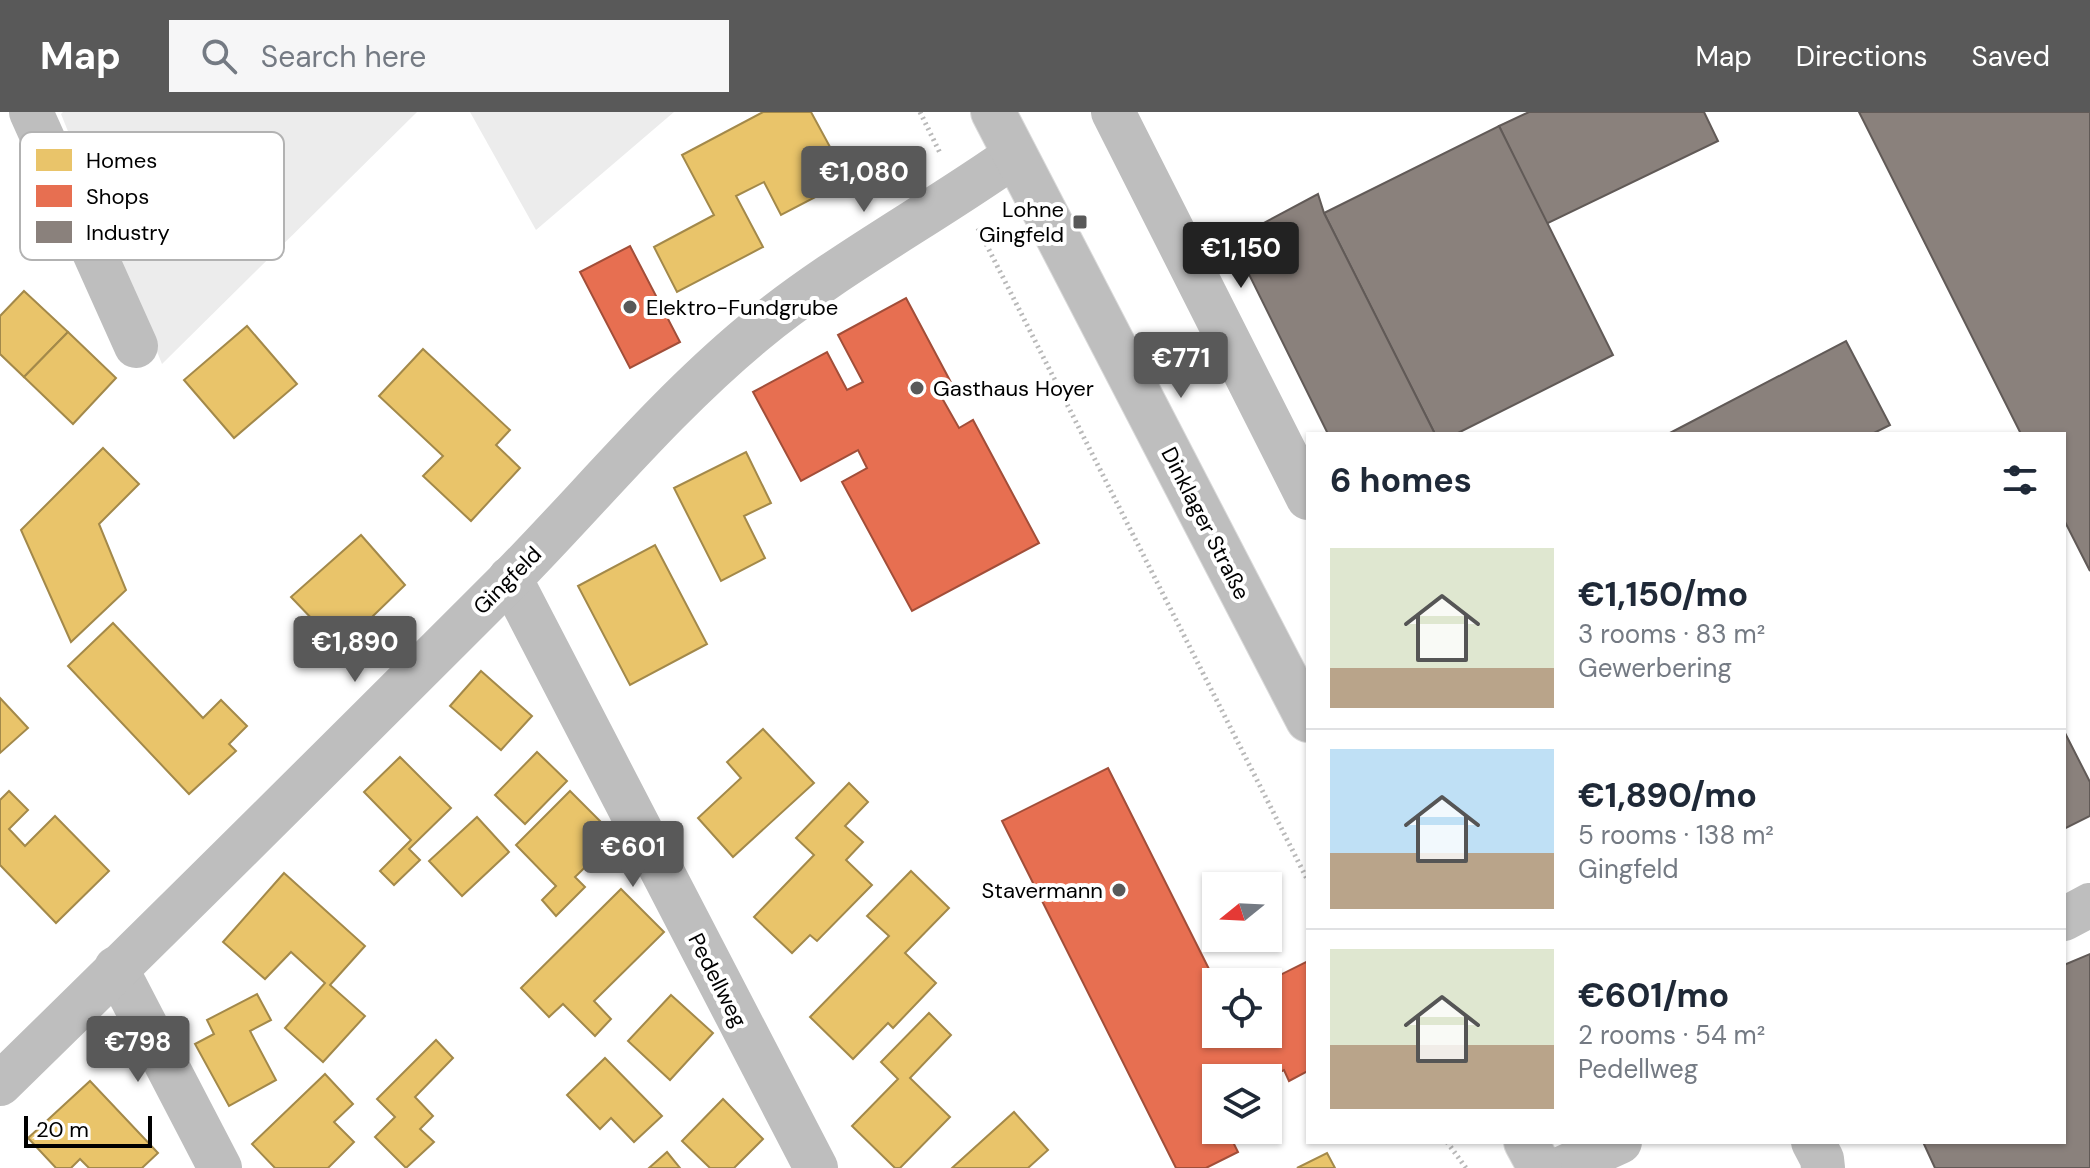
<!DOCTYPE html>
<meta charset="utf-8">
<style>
:root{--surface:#fff;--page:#f6f6f7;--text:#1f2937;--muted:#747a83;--line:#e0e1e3;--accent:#595959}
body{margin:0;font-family:"DM Sans",sans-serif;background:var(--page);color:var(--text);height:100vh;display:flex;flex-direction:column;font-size:30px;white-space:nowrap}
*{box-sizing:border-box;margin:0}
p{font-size:26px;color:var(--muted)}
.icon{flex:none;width:44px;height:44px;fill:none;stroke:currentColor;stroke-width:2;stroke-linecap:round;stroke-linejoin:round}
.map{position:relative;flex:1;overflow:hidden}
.panel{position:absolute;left:1306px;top:320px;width:760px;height:712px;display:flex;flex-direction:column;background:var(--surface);border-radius:0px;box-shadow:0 2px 6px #0004}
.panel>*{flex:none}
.needle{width:52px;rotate:252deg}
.buttons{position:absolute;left:1202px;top:760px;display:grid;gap:16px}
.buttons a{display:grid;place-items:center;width:80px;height:80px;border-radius:0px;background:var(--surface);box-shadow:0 2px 6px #0004;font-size:40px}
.scale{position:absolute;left:24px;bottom:20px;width:128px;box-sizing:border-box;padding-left:8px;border:4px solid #000;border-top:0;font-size:22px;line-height:28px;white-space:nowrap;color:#000;-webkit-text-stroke:6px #fff;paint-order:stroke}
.price{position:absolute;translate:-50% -68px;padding:0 18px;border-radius:8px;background:var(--accent);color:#fff;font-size:26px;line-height:52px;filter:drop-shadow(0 2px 4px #0008)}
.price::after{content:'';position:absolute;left:50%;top:48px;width:24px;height:18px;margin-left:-12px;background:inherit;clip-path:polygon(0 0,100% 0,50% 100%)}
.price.selected{background:#222;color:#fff}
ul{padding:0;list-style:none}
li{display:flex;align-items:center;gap:24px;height:200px;padding:0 24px}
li+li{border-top:2px solid var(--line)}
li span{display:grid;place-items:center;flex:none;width:224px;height:160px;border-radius:0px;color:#555}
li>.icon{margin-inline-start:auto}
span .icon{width:96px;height:96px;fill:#fffc;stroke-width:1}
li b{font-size:34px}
h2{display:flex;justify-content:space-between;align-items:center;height:96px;padding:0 24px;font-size:34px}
header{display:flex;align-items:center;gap:48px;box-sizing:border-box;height:112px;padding:0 40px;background:var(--accent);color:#fff}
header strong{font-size:38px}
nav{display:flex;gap:44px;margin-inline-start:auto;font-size:28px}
.search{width:560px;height:72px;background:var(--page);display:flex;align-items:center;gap:20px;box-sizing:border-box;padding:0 28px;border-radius:0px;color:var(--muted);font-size:30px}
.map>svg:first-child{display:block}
.green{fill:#ececec}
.homes{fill:#e9c46a;stroke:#a3894a;stroke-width:2}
.shops{fill:#e76f51;stroke:#a24e39;stroke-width:2}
.industry{fill:#8a817c;stroke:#615a57;stroke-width:2}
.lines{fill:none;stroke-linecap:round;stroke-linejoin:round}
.major-casing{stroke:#dbdbdb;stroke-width:46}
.path{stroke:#b9b9b9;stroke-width:5;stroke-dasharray:2 4;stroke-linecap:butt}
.minor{stroke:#bebebe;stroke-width:44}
.major{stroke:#bebebe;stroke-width:44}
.poi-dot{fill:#595959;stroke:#fff;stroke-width:3}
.labels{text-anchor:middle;stroke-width:8;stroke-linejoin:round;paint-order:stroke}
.poi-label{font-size:22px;fill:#000;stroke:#fff;text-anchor:end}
.street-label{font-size:22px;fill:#000;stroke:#fff}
.key{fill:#fff;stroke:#b2b2b2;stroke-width:2}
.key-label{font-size:22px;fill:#000}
</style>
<header>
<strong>Map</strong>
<div class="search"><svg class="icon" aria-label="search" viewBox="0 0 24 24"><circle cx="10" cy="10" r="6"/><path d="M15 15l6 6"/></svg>Search here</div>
<nav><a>Map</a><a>Directions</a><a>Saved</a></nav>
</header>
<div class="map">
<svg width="2090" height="1056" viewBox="0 0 2090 1056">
<rect width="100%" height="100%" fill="#fff"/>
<g class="green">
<polygon points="63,0 417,0 162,252 61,2"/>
<polygon points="470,0 674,0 536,118"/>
</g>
<g class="homes">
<polygon points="763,0 811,0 848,68 781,103 764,70 736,84 763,135 677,180 654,135 714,103 682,43"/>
<polygon points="24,179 68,220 24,265 0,242 0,204"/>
<polygon points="247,214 297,272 234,326 184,268"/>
<polygon points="68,220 116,266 73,312 24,265"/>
<polygon points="423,237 510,318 496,333 520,356 471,409 423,364 443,344 379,284"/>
<polygon points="103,336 139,372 99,412 126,478 71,530 21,418"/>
<polygon points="746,340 771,391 744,404 765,446 721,469 674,376"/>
<polygon points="361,423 405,473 340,536 291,485"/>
<polygon points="655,433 707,532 630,573 578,474"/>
<polygon points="113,511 203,606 221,588 247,614 229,632 236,639 189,682 68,554"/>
<polygon points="481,559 532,604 501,638 450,594"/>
<polygon points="0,586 28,616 0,641"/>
<polygon points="763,617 814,671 733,745 698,706 741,666 727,650"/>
<polygon points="537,640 567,669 525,712 495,683"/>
<polygon points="400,645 451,696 409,737 420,748 394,773 380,759 411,728 364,680"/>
<polygon points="849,671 868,690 845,714 863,730 846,748 872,773 817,829 810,823 792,841 754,805 814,743 796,726"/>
<polygon points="9,679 28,698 9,717 25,734 55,704 109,759 56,811 0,753 0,688"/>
<polygon points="570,679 616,725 575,765 585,775 556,804 542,788 556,774 516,733"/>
<polygon points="477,705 509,740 462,784 429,749"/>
<polygon points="911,759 949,796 905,841 936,871 893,916 888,911 853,947 810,905 889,824 867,804"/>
<polygon points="284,761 365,834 330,873 365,904 323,950 285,916 325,871 291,840 265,867 223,830"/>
<polygon points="621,777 664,820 594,889 611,907 595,924 563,892 549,905 521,876"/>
<polygon points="257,882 271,908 250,919 276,968 229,994 195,932 214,922 207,908"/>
<polygon points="671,883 713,921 670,968 628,929"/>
<polygon points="929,901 951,923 910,966 950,1005 900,1056 895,1056 852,1014 898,967 881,950"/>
<polygon points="436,928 453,946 415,985 433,1004 420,1017 434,1030 406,1056 375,1025 395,1005 377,987"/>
<polygon points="605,946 662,1004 634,1030 611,1006 600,1017 567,983"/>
<polygon points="325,962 353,992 334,1010 354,1030 328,1056 275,1056 252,1032"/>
<polygon points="90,969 158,1041 142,1056 89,1056 80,1047 71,1056 56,1056 28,1026"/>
<polygon points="723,987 763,1027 734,1056 710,1056 682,1029"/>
<polygon points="1014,1000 1048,1038 1028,1056 952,1056"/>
<polygon points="667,1040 680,1056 649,1056"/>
<polygon points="1327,1041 1335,1056 1297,1056"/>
</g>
<g class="shops">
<polygon points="630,134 680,230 630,256 580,160"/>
<polygon points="906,186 955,278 942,286 959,316 973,308 1039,431 912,499 842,370 867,356 858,338 801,369 753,280 827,240 847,278 863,270 838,223"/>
<polygon points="1108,656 1216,871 1216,922 1268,922 1266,870 1308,849 1308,959 1289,969 1284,958 1268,966 1216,966 1216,1018 1227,1018 1238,1040 1206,1056 1176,1056 1002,709"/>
</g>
<g class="industry">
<polygon points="1529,0 1704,0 1718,29 1546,112 1499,14"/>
<polygon points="1859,0 2090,0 2090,459 2064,408 2064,322 2021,322"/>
<polygon points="1499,14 1613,243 1456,322 1435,322 1324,101"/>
<polygon points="1318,82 1324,101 1435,322 1328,322 1232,128"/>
<polygon points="1846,229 1890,313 1872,322 1668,322"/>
<polygon points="2064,619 2090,670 2090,704 2064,717"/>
<polygon points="2090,842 2090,1056 1935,1056 1923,1030 2064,1030 2064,853"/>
</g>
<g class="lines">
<defs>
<g id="major">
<polyline points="993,0 1308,608"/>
<polyline points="1526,1030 1540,1056"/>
</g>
</defs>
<use href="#major" class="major-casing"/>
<g class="path">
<polyline points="920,0 941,43"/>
<polyline points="978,116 1308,769"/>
<polyline points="1447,1030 1466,1056"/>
</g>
<g class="minor">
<polyline points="31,0 136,234"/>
<polyline points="1113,0 1308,386"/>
<polyline points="510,466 816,1056"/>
<polyline points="2064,807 2090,793"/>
<polyline points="116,856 220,1056"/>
<path d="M0 972C171 805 340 637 508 469 589 387 663 296 752 222 832 155 929 104 1015 43"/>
<polyline points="1813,1030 1822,1047 1823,1056"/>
<polyline points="1562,1056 1620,1030"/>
</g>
<use href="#major" class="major"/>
</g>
<g class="poi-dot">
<rect x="1072" y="102" width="16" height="16" rx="4"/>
<circle cx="630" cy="195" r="8"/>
<circle cx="917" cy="276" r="8"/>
<circle cx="1119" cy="778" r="8"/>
</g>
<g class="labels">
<g class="poi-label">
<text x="1064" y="105">Lohne<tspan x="1064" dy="25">Gingfeld</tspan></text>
<text x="646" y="203" text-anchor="start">Elektro-Fundgrube</text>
<text x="933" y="284" text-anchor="start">Gasthaus Hoyer</text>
<text x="1103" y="786">Stavermann</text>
</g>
<g class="street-label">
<text transform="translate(1206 411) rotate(63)" y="8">Dinklager Straße</text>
<text transform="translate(507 468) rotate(-45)" y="8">Gingfeld</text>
<text transform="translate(718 868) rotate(63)" y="8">Pedellweg</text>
</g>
</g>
<rect x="20" y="20" width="264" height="128" rx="12" class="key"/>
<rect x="36" y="37" width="36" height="22" fill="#e9c46a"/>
<rect x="36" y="73" width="36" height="22" fill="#e76f51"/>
<rect x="36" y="109" width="36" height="22" fill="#8a817c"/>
<g class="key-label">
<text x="86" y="56">Homes</text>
<text x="86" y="92">Shops</text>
<text x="86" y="128">Industry</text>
</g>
</svg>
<div class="buttons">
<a><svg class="needle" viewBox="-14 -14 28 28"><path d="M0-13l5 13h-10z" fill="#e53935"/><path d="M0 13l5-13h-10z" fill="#747a83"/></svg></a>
<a><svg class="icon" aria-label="locate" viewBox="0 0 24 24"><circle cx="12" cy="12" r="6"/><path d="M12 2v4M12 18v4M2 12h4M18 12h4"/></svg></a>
<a><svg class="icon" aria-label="layers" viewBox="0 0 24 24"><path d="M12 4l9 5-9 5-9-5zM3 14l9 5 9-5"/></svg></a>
</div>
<div class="scale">20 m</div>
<b class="price" style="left:864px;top:102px">€1,080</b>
<b class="price selected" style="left:1241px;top:178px">€1,150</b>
<b class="price" style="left:1181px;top:288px">€771</b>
<b class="price" style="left:355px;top:572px">€1,890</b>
<b class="price" style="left:633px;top:777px">€601</b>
<b class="price" style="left:138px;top:972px">€798</b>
<section class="panel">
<h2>6 homes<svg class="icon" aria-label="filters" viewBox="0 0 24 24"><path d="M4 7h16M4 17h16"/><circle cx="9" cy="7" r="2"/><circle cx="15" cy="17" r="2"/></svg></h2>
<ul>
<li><span style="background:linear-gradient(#dfe7d0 75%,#b9a48a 0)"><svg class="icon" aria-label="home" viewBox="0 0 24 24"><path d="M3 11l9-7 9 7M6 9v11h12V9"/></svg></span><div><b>€1,150/mo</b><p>3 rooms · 83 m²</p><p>Gewerbering</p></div></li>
<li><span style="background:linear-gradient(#bfe0f5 65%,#b9a48a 0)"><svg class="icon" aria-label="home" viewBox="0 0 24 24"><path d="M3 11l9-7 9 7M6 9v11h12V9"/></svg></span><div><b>€1,890/mo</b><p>5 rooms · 138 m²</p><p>Gingfeld</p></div></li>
<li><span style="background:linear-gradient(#dfe7d0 60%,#b9a48a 0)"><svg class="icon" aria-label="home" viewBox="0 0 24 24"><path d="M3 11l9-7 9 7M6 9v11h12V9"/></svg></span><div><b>€601/mo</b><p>2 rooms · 54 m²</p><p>Pedellweg</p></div></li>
</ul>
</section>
</div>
